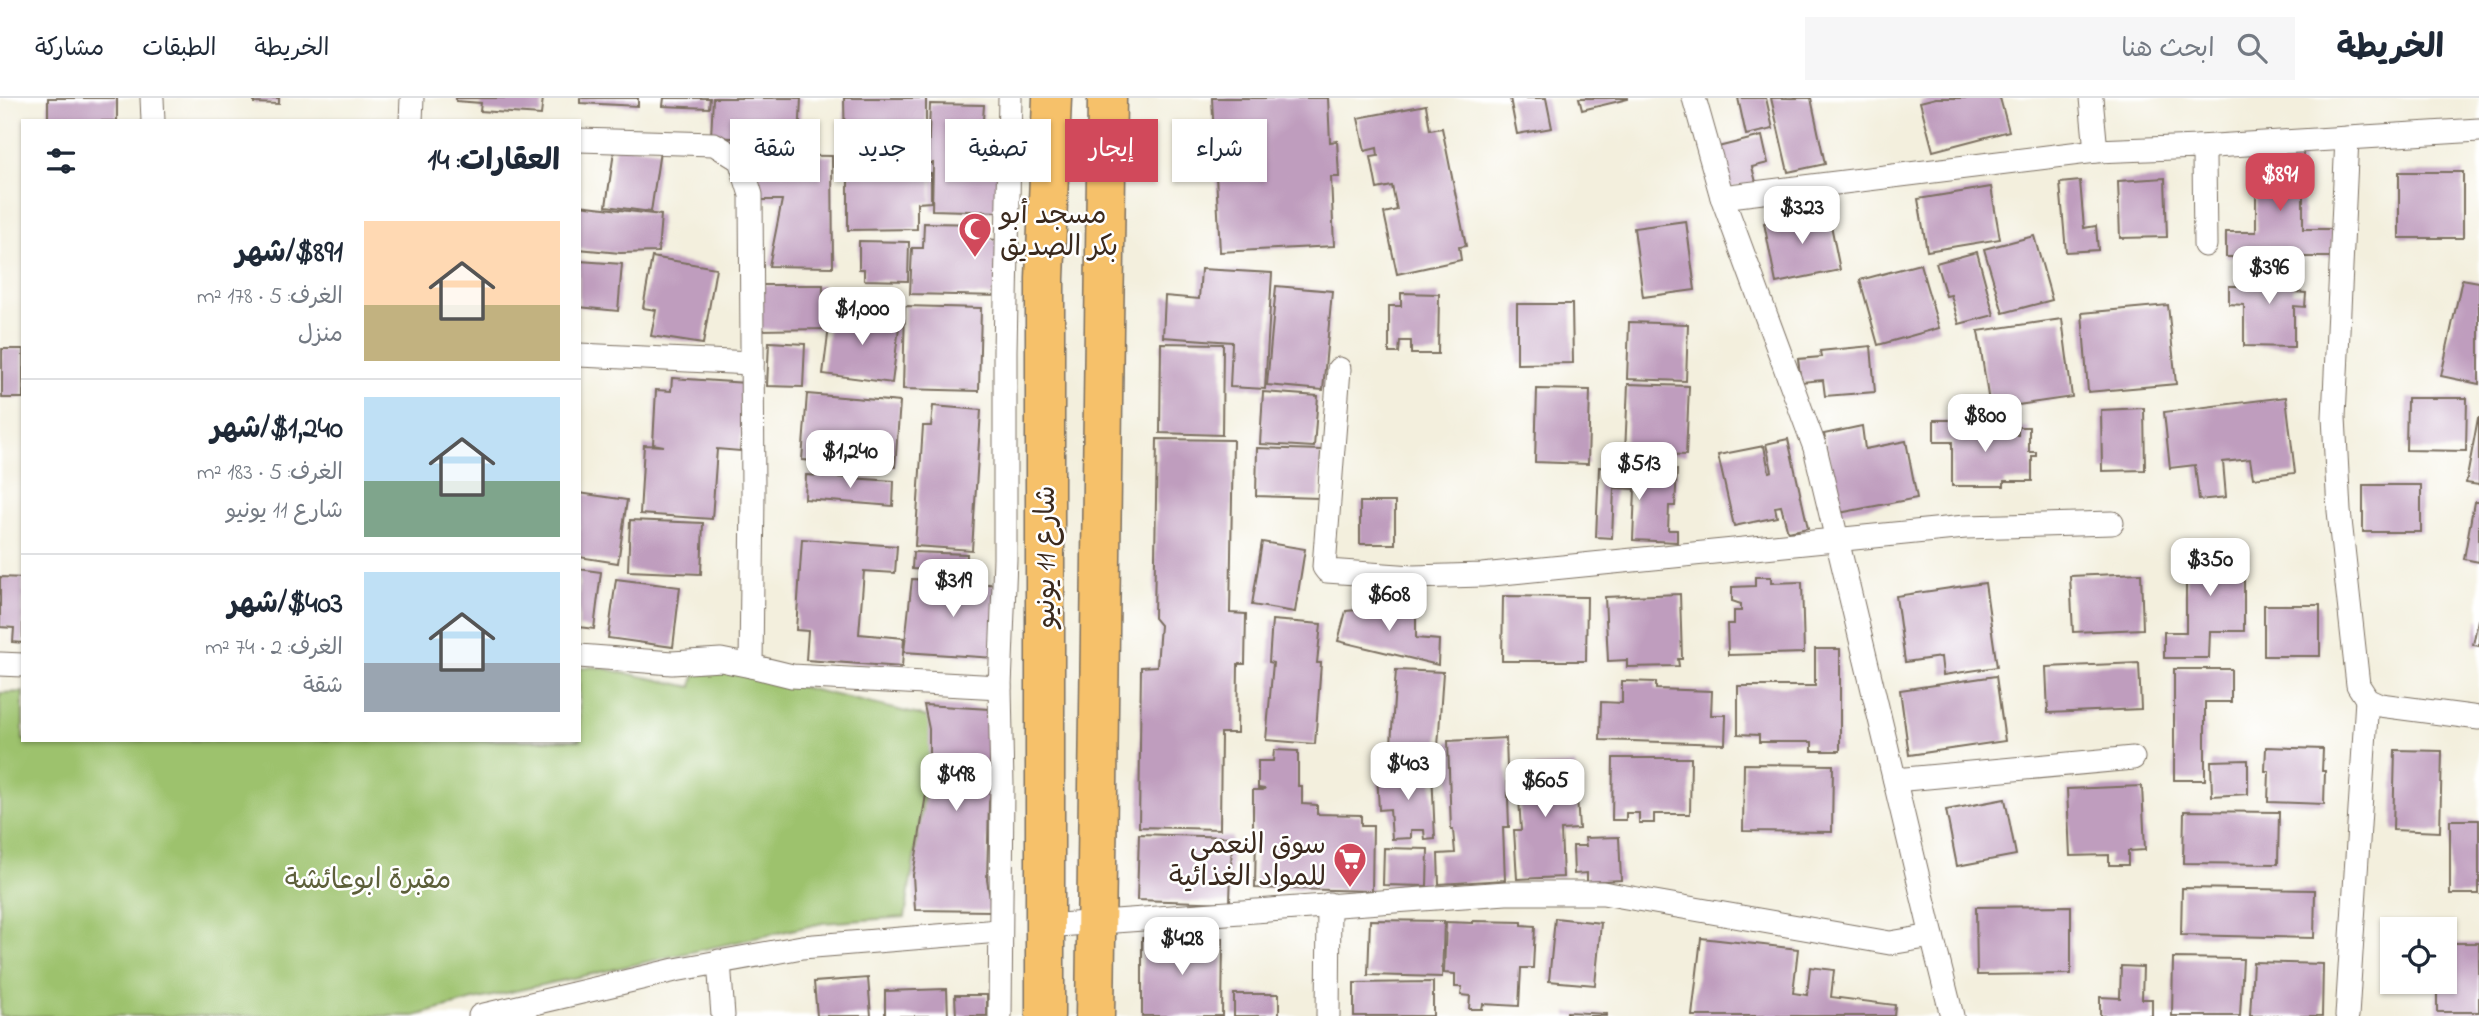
<!DOCTYPE html>
<html lang="ar">
<meta charset="utf-8">
<style>
:root{--surface:#fff;--page:#f6f6f7;--text:#1f2937;--muted:#747a83;--line:#e0e1e3;--accent:#d1495b}
body{margin:0;font-family:"Indie Flower","Playpen Sans Arabic",sans-serif;background:var(--page);color:var(--text);direction:rtl;height:100vh;display:flex;flex-direction:column;font-size:26px;white-space:nowrap}
*{box-sizing:border-box;margin:0}
p{font-size:23px;color:var(--muted)}
.icon{flex:none;width:38px;height:38px;fill:none;stroke:currentColor;stroke-width:2;stroke-linecap:round;stroke-linejoin:round}
.map{position:relative;flex:1;overflow:hidden;direction:ltr}
.drawer{position:absolute;left:21px;top:21px;width:560px;height:623px;display:flex;flex-direction:column;background:var(--surface);border-radius:0px;box-shadow:0 2px 5px #0004;direction:rtl}
.drawer>*{flex:none}
.banner{position:absolute;left:602px;top:21px;width:665px;height:63px;direction:rtl;display:flex;gap:14px}
.controls{position:absolute;left:2380px;top:819px;display:grid;gap:14px}
.controls a{display:grid;place-items:center;width:77px;height:77px;border-radius:0px;background:var(--surface);box-shadow:0 2px 5px #0004;font-size:35px}
.price{position:absolute;translate:-50% -60px;padding:0 16px;border-radius:14px;background:#fff;color:#222;font-size:23px;line-height:46px;filter:drop-shadow(0 2px 4px #0008)}
.price::after{content:'';position:absolute;left:50%;top:42px;width:21px;height:16px;margin-left:-10px;background:inherit;clip-path:polygon(0 0,100% 0,50% 100%)}
.price.active{background:var(--accent);color:#fff}
ul{padding:0;list-style:none}
li{display:flex;align-items:center;gap:21px;height:175px;padding:0 21px}
li+li{border-top:2px solid var(--line)}
li span{display:grid;place-items:center;flex:none;width:196px;height:140px;border-radius:0px;color:#555}
li>.icon{margin-inline-start:auto}
span .icon{width:84px;height:84px;fill:#fffc;stroke-width:1}
li b{font-size:30px}
h2{display:flex;justify-content:space-between;align-items:center;height:84px;padding:0 21px;font-size:30px}
.tag{padding:0 24px;border-radius:0px;background:var(--surface);box-shadow:0 2px 5px #0004;font-size:24px;line-height:63px}
.tag.active{background:var(--accent);color:#fff}
header{display:flex;align-items:center;gap:42px;box-sizing:border-box;height:98px;padding:0 35px;background:var(--surface);border-bottom:2px solid var(--line)}
header strong{font-size:33px}
nav{display:flex;gap:38px;margin-inline-start:auto;font-size:24px}
.search{width:490px;height:63px;background:var(--page);display:flex;align-items:center;gap:18px;box-sizing:border-box;padding:0 24px;border-radius:0px;color:var(--muted);font-size:26px}
.map>svg:first-child{display:block}
.green{fill:#9dc26d;stroke:#6c7646;stroke-width:2}
.building{fill:#bf9dbe}
.lines{fill:none;stroke-linecap:round;stroke-linejoin:round}
.minor-casing{stroke:#7b6f61;stroke-width:25}
.trunk-casing{stroke:#7b6f61;stroke-width:41}
.minor{stroke:#fff;stroke-width:23}
.trunk{stroke:#f6c16b;stroke-width:38}
.labels{text-anchor:middle;stroke-width:5;stroke-linejoin:round;paint-order:stroke}
.poi-label{font-size:28px;fill:#3b2a1e;stroke:#fff;text-anchor:start}
.street-label{font-size:28px;fill:#3b2a1e;stroke:#fff}
.park-label{font-size:28px;fill:#5d5f3a;stroke:#fff}
</style>
<header>
<strong>الخريطة</strong>
<div class="search"><svg class="icon" aria-label="search" viewBox="0 0 24 24"><circle cx="10" cy="10" r="6"/><path d="M15 15l6 6"/></svg>ابحث هنا</div>
<nav><a>الخريطة</a><a>الطبقات</a><a>مشاركة</a></nav>
</header>
<div class="map">
<svg width="2479" height="918" viewBox="0 0 2479 918">
<rect width="100%" height="100%" fill="#fff"/>
<filter id="ink" filterUnits="userSpaceOnUse"><feTurbulence type="fractalNoise" baseFrequency=".0143" numOctaves="2"/><feDisplacementMap in="SourceGraphic" scale="14" xChannelSelector="R" yChannelSelector="G"/><feConvolveMatrix kernelMatrix="1 2 1 2 8 2 1 2 1" color-interpolation-filters="sRGB"/></filter>
<filter id="wash" filterUnits="userSpaceOnUse"><feTurbulence type="fractalNoise" baseFrequency=".00686" numOctaves="4" result="noise"/><feDisplacementMap in="SourceGraphic" scale="28" xChannelSelector="R" yChannelSelector="G"/><feGaussianBlur stdDeviation="1.57" result="paint"/><feColorMatrix in="noise" values="0 0 0 0 0 0 0 0 0 0 0 0 0 0 0 0 0 1.4 0 .05"/><feComposite in="paint" operator="in"/></filter>
<g filter="url(#wash)">
<rect width="100%" height="100%" fill="#f3efdd"/>
<polygon class="green" points="697,564 936,621 905,819 823,825 470,903 415,918 0,918 0,595 23,594 23,642 579,642 579,570 597,569 692,589"/>
<g id="blocks">
<g class="building">
<rect x="48" y="0" width="69" height="23"/>
<polygon points="254,0 279,0 279,6 254,5"/>
<polygon points="456,0 543,0 541,17 480,13 481,5 456,3"/>
<polygon points="580,0 638,0 638,8 580,5"/>
<polygon points="664,0 710,0 709,10 663,8"/>
<polygon points="713,0 801,0 799,43 711,39"/>
<polygon points="844,0 926,0 926,27 918,27 919,62 873,62 873,54 845,55"/>
<polygon points="1212,0 1328,0 1330,44 1337,43 1339,79 1331,79 1334,148 1220,154"/>
<polygon points="1510,0 1546,0 1552,30 1517,36"/>
<polygon points="1579,0 1628,0 1628,1 1582,12"/>
<polygon points="1738,0 1766,0 1773,31 1746,37"/>
<polygon points="1771,0 1811,0 1825,66 1788,74"/>
<polygon points="1936,0 2000,0 2009,33 1933,53 1920,4"/>
<polygon points="930,6 984,7 980,66 1005,67 1003,114 932,112 933,65 928,65"/>
<polygon points="1426,7 1430,32 1442,30 1466,148 1459,149 1461,162 1397,176 1384,115 1397,112 1392,88 1377,91 1371,59 1378,58 1377,50 1365,53 1358,20"/>
<polygon points="1762,38 1768,65 1752,69 1756,84 1728,91 1718,49"/>
<polygon points="615,47 660,53 651,114 606,108"/>
<polygon points="2256,51 2303,51 2303,131 2332,131 2332,159 2226,159 2226,134 2256,134"/>
<polygon points="759,57 832,58 833,169 769,168 782,102 759,102"/>
<rect x="2399" y="74" width="64" height="66"/>
<polygon points="931,75 931,104 917,105 917,131 848,132 848,76"/>
<polygon points="2165,80 2167,139 2120,140 2118,83"/>
<polygon points="2080,83 2084,130 2096,128 2098,152 2066,154 2060,85"/>
<polygon points="1991,89 2000,141 1927,153 1918,101"/>
<polygon points="579,107 661,117 658,154 620,155 579,151"/>
<polygon points="1828,112 1840,172 1776,185 1764,125"/>
<polygon points="1686,123 1695,192 1643,199 1634,130"/>
<polygon points="924,125 989,126 989,141 1001,143 1002,198 910,196 912,150 923,150"/>
<polygon points="2034,138 2052,202 2003,215 1984,151"/>
<polygon points="859,143 909,144 908,183 864,182 864,171 859,171"/>
<polygon points="1977,154 1994,217 1959,226 1951,197 1946,198 1936,165"/>
<polygon points="652,159 716,170 703,246 651,238 656,212 643,210"/>
<polygon points="579,163 622,166 618,213 579,209"/>
<polygon points="1920,166 1939,230 1878,247 1860,182"/>
<polygon points="2250,166 2294,167 2293,194 2306,195 2305,209 2294,208 2294,249 2244,248 2244,207 2229,206 2229,188 2249,188"/>
<polygon points="1201,171 1272,175 1265,291 1230,289 1232,244 1163,239 1165,198 1199,201"/>
<polygon points="2462,181 2479,184 2479,286 2441,278"/>
<polygon points="759,187 823,187 823,231 760,232"/>
<polygon points="1276,188 1332,193 1323,292 1267,287"/>
<polygon points="1401,195 1439,196 1438,256 1411,256 1411,243 1400,243 1399,255 1389,255 1389,208 1401,208"/>
<polygon points="1517,206 1572,206 1573,265 1517,266"/>
<polygon points="2168,207 2176,286 2088,294 2082,215"/>
<polygon points="905,208 981,210 979,293 903,291"/>
<polygon points="831,213 900,221 892,285 823,276"/>
<polygon points="2062,221 2072,299 1990,311 1978,233"/>
<polygon points="1629,224 1688,226 1686,283 1627,281"/>
<polygon points="769,244 805,246 803,289 767,288"/>
<polygon points="1161,245 1223,246 1222,337 1160,335"/>
<polygon points="1871,248 1875,294 1825,298 1823,282 1801,284 1798,261 1821,259 1820,253"/>
<rect x="2" y="251" width="21" height="49"/>
<polygon points="672,280 746,285 740,353 717,351 712,421 640,416 644,347 664,348 653,346 656,292 671,293"/>
<polygon points="1628,286 1689,288 1686,357 1625,355"/>
<polygon points="1537,291 1590,292 1588,366 1535,364"/>
<polygon points="1263,294 1318,298 1314,349 1260,346"/>
<polygon points="807,296 900,304 895,369 802,362"/>
<polygon points="2286,299 2295,375 2253,380 2250,361 2223,364 2226,399 2199,402 2195,367 2170,370 2164,314"/>
<polygon points="2407,300 2467,300 2466,353 2406,352"/>
<polygon points="933,308 981,312 972,452 915,448 923,328 931,328"/>
<polygon points="2144,310 2145,372 2102,373 2101,312"/>
<polygon points="2478,320 2479,320 2479,387 2466,385"/>
<polygon points="1934,322 1976,322 1976,337 2018,337 2018,329 2029,329 2029,354 2036,354 2036,358 2032,358 2032,383 2004,383 2004,388 1952,388 1952,344 1934,344"/>
<polygon points="1862,328 1865,351 1906,343 1917,400 1839,415 1824,336"/>
<polygon points="1157,341 1233,342 1230,515 1246,516 1245,566 1238,566 1237,635 1221,635 1220,731 1139,729 1141,569 1157,568 1160,527 1154,520"/>
<polygon points="1788,341 1808,430 1788,434 1781,408 1775,409 1777,419 1734,428 1718,357 1764,348 1769,374 1772,373 1766,346"/>
<polygon points="1257,350 1321,352 1319,400 1256,398"/>
<polygon points="1599,369 1677,372 1675,408 1669,408 1668,432 1677,432 1677,444 1633,442 1635,391 1614,390 1612,440 1596,439"/>
<polygon points="806,377 894,383 893,408 805,401"/>
<rect x="2363" y="387" width="58" height="47"/>
<polygon points="579,395 627,402 618,465 579,459"/>
<rect x="1360" y="404" width="35" height="42"/>
<polygon points="2474,404 2479,404 2479,464 2464,461"/>
<polygon points="630,422 703,425 701,476 628,473"/>
<polygon points="802,441 897,448 895,475 864,473 859,536 904,540 902,569 806,562 808,533 796,532"/>
<polygon points="1262,444 1305,451 1295,514 1252,507"/>
<polygon points="2186,445 2244,445 2244,533 2210,533 2209,560 2164,560 2164,534 2186,534"/>
<polygon points="913,454 967,456 966,474 912,471"/>
<polygon points="579,471 601,474 594,531 579,529"/>
<polygon points="2141,475 2143,531 2073,534 2070,478"/>
<polygon points="0,479 23,480 23,545 13,544 14,530 0,529"/>
<polygon points="1755,479 1771,479 1771,485 1802,484 1804,555 1728,557 1727,526 1734,526 1734,513 1741,513 1741,506 1732,503 1732,489 1755,488"/>
<polygon points="616,481 680,489 673,549 608,540"/>
<polygon points="912,481 1001,487 995,560 904,554"/>
<polygon points="1985,485 1997,569 1943,577 1941,559 1905,564 1896,498"/>
<polygon points="1680,496 1682,561 1678,561 1679,568 1627,569 1627,562 1608,563 1605,499"/>
<polygon points="1503,498 1587,499 1586,563 1502,563"/>
<polygon points="1416,507 1416,540 1439,542 1438,567 1338,543 1346,513"/>
<rect x="2264" y="507" width="56" height="51"/>
<polygon points="1272,522 1321,526 1317,565 1321,565 1315,646 1266,642 1273,565 1269,564"/>
<polygon points="2478,522 2479,522 2479,548 2473,547"/>
<polygon points="1815,551 1840,551 1840,653 1812,653 1812,644 1759,644 1759,637 1738,636 1738,588 1815,588"/>
<polygon points="2139,565 2141,611 2048,615 2046,569"/>
<polygon points="2174,571 2231,571 2231,604 2205,604 2205,682 2174,682"/>
<polygon points="1396,572 1443,574 1438,649 1391,646"/>
<polygon points="1996,578 2005,643 1909,657 1900,592"/>
<polygon points="1622,583 1656,584 1656,591 1712,593 1711,617 1726,617 1725,646 1600,642 1601,604 1622,605"/>
<polygon points="924,607 989,611 994,682 989,704 987,782 992,813 915,812 913,777 929,678 929,631"/>
<polygon points="1506,640 1509,729 1503,729 1505,782 1439,786 1438,756 1455,755 1453,732 1451,732 1448,643"/>
<polygon points="2266,649 2323,651 2322,673 2325,673 2324,706 2268,704 2269,673 2265,673"/>
<polygon points="1274,652 1298,653 1298,688 1302,688 1302,706 1317,707 1317,716 1361,717 1361,728 1373,728 1372,793 1255,790 1256,733 1253,733 1253,692 1263,692 1264,691 1258,690 1258,663 1273,663"/>
<polygon points="2395,652 2442,653 2440,734 2393,732"/>
<polygon points="1613,660 1691,660 1690,716 1654,716 1654,725 1639,725 1639,715 1626,715 1626,722 1612,722"/>
<polygon points="2248,662 2248,696 2212,698 2211,663"/>
<polygon points="1575,666 1579,731 1561,732 1563,779 1517,781 1514,732 1521,732 1517,669"/>
<polygon points="1744,666 1833,667 1832,734 1743,733"/>
<polygon points="1432,672 1435,741 1425,742 1424,732 1411,732 1411,740 1392,741 1390,711 1379,712 1377,675"/>
<polygon points="2142,688 2145,752 2128,753 2128,767 2109,767 2109,757 2070,758 2067,691"/>
<polygon points="2005,701 2016,757 1957,768 1946,712"/>
<polygon points="2184,713 2279,714 2278,766 2183,765"/>
<rect x="2450" y="722" width="29" height="74"/>
<polygon points="1139,736 1232,739 1230,805 1137,802"/>
<polygon points="1619,739 1621,782 1587,784 1587,775 1574,776 1573,748 1586,748 1585,740"/>
<polygon points="1384,750 1428,751 1427,788 1383,787"/>
<polygon points="2182,790 2315,792 2314,840 2181,837"/>
<polygon points="2071,808 2071,876 1977,877 1976,809"/>
<polygon points="1555,820 1601,825 1595,887 1549,883"/>
<polygon points="1370,822 1444,823 1442,879 1368,877"/>
<polygon points="1473,823 1522,824 1522,827 1535,828 1533,870 1521,870 1519,908 1483,906 1482,911 1469,911 1470,898 1461,897 1462,889 1455,889 1455,876 1444,875 1446,824 1473,825"/>
<polygon points="1142,840 1223,840 1222,918 1142,918"/>
<polygon points="1701,840 1798,851 1793,895 1807,897 1810,869 1834,872 1831,899 1895,907 1894,918 1692,918"/>
<polygon points="2445,845 2479,845 2479,914 2437,914 2437,884 2445,884"/>
<polygon points="2173,860 2243,861 2240,918 2172,918"/>
<polygon points="2253,864 2323,866 2322,918 2250,918"/>
<polygon points="2121,868 2143,869 2142,901 2152,901 2152,918 2100,918 2100,899 2120,900"/>
<polygon points="868,880 871,918 817,918 814,884"/>
<polygon points="1433,884 1433,918 1354,918 1354,885"/>
<polygon points="947,891 948,918 885,918 885,893"/>
<rect x="1234" y="896" width="45" height="22"/>
<polygon points="955,897 987,897 987,918 956,918"/>
<polygon points="1567,914 1607,916 1607,918 1567,918"/>
</g>
</g>
</g>
<g filter="url(#ink)">
<use href="#blocks" fill-opacity="0" stroke="#7b6f61" stroke-width="2"/>
<g class="lines">
<defs>
<g id="minor">
<polyline points="152,0 153,23"/>
<polyline points="1694,0 1722,99 1815,350 1932,838"/>
<polyline points="2091,0 2096,53"/>
<polyline points="411,23 412,0"/>
<polyline points="2347,40 2334,319 2339,413 2358,587 2367,601 2380,607 2479,620"/>
<polyline points="579,42 714,46 740,62 751,97 753,394 751,568 792,578 1000,589"/>
<polyline points="2198,49 2479,32"/>
<polyline points="1722,99 2096,53 2198,49 2204,57 2205,147"/>
<polyline points="579,257 752,265"/>
<polyline points="1339,271 1324,469 1327,473 1413,479 1482,477 1965,429 2112,425"/>
<polyline points="579,558 672,565 721,562 751,568"/>
<polyline points="0,566 23,567"/>
<polyline points="1895,682 2133,660"/>
<polyline points="1045,828 1506,795 1603,795 1890,845 1932,838 1952,918"/>
<polyline points="719,863 723,918"/>
<polyline points="480,918 675,872 802,849 999,833"/>
<polyline points="1000,918 1002,688 1000,589 1005,461 1005,253 1010,0"/>
<polyline points="1328,918 1329,806"/>
<polyline points="2347,918 2367,601"/>
</g>
<g id="trunk">
<polyline points="1045,918 1045,181 1052,0"/>
<polyline points="1095,918 1107,0"/>
</g>
</defs>
<use href="#minor" class="minor-casing"/>
<use href="#trunk" class="trunk-casing"/>
<use href="#minor" class="minor"/>
<use href="#trunk" class="trunk"/>
</g>
</g>
<defs>
<symbol id="mosque-pin" viewBox="-11 -11 22 30"><path d="M0 17L-7.5 6A9.5 9.5 0 1 1 7.5 6Z" fill="#d1495b" stroke="#fff"/><path d="M3.5-4.9A6 6 0 1 0 3.5 4.9A5 5 0 1 1 3.5-4.9Z" fill="#fff"/></symbol>
<symbol id="supermarket-pin" viewBox="-11 -11 22 30"><path d="M0 17L-7.5 6A9.5 9.5 0 1 1 7.5 6Z" fill="#d1495b" stroke="#fff"/><path d="M-6-5.5h2.5l.6 2H6L4.5 2H-2.5L-4.4-4H-6ZM-1.5 3.2a1.3 1.3 0 1 0 .1 0ZM3 3.2a1.3 1.3 0 1 0 .1 0Z" fill="#fff"/></symbol>
</defs>
<g fill-rule="evenodd">
<use href="#mosque-pin" x="956" y="112" width="38" height="52"/>
<use href="#supermarket-pin" x="1331" y="742" width="38" height="52"/>
</g>
<g class="labels">
<g class="poi-label">
<text x="1000" y="125">مسجد أبو<tspan x="1000" dy="32">بكر الصديق</tspan></text>
<text x="1326" y="755" text-anchor="end">سوق النعمي<tspan x="1326" dy="32">للمواد الغذائية</tspan></text>
</g>
<g class="street-label">
<text transform="translate(1044 459) rotate(-90)" y="10">شارع 11 يونيو</text>
</g>
<g class="park-label">
<text x="368" y="790">مقبرة ابوعائشة</text>
</g>
</g>
</svg>
<div class="controls">
<a><svg class="icon" aria-label="locate" viewBox="0 0 24 24"><circle cx="12" cy="12" r="6"/><path d="M12 2v4M12 18v4M2 12h4M18 12h4"/></svg></a>
</div>
<b class="price active" style="left:2280px;top:115px">$891</b>
<b class="price" style="left:1802px;top:148px">$323</b>
<b class="price" style="left:2269px;top:208px">$396</b>
<b class="price" style="left:862px;top:249px">$1,000</b>
<b class="price" style="left:1985px;top:356px">$800</b>
<b class="price" style="left:850px;top:392px">$1,240</b>
<b class="price" style="left:1639px;top:404px">$513</b>
<b class="price" style="left:2210px;top:500px">$350</b>
<b class="price" style="left:953px;top:521px">$319</b>
<b class="price" style="left:1389px;top:535px">$608</b>
<b class="price" style="left:1408px;top:704px">$403</b>
<b class="price" style="left:956px;top:715px">$498</b>
<b class="price" style="left:1545px;top:721px">$605</b>
<b class="price" style="left:1182px;top:879px">$428</b>
<div class="banner">
<a class="tag">شراء</a>
<a class="tag active">إيجار</a>
<a class="tag">تصفية</a>
<a class="tag">جديد</a>
<a class="tag">شقة</a>
</div>
<section class="drawer">
<h2>العقارات: 14<svg class="icon" aria-label="filters" viewBox="0 0 24 24"><path d="M4 7h16M4 17h16"/><circle cx="9" cy="7" r="2"/><circle cx="15" cy="17" r="2"/></svg></h2>
<ul>
<li><span style="background:linear-gradient(#ffd9b3 60%,#c2b280 0)"><svg class="icon" aria-label="home" viewBox="0 0 24 24"><path d="M3 11l9-7 9 7M6 9v11h12V9"/></svg></span><div><b>$891/شهر</b><p>الغرف: 5 · 178 m²</p><p>منزل</p></div></li>
<li><span style="background:linear-gradient(#bfe0f5 60%,#7fa58c 0)"><svg class="icon" aria-label="home" viewBox="0 0 24 24"><path d="M3 11l9-7 9 7M6 9v11h12V9"/></svg></span><div><b>$1,240/شهر</b><p>الغرف: 5 · 183 m²</p><p>شارع 11 يونيو</p></div></li>
<li><span style="background:linear-gradient(#bfe0f5 65%,#9aa5b1 0)"><svg class="icon" aria-label="home" viewBox="0 0 24 24"><path d="M3 11l9-7 9 7M6 9v11h12V9"/></svg></span><div><b>$403/شهر</b><p>الغرف: 2 · 74 m²</p><p>شقة</p></div></li>
</ul>
</section>
</div>
